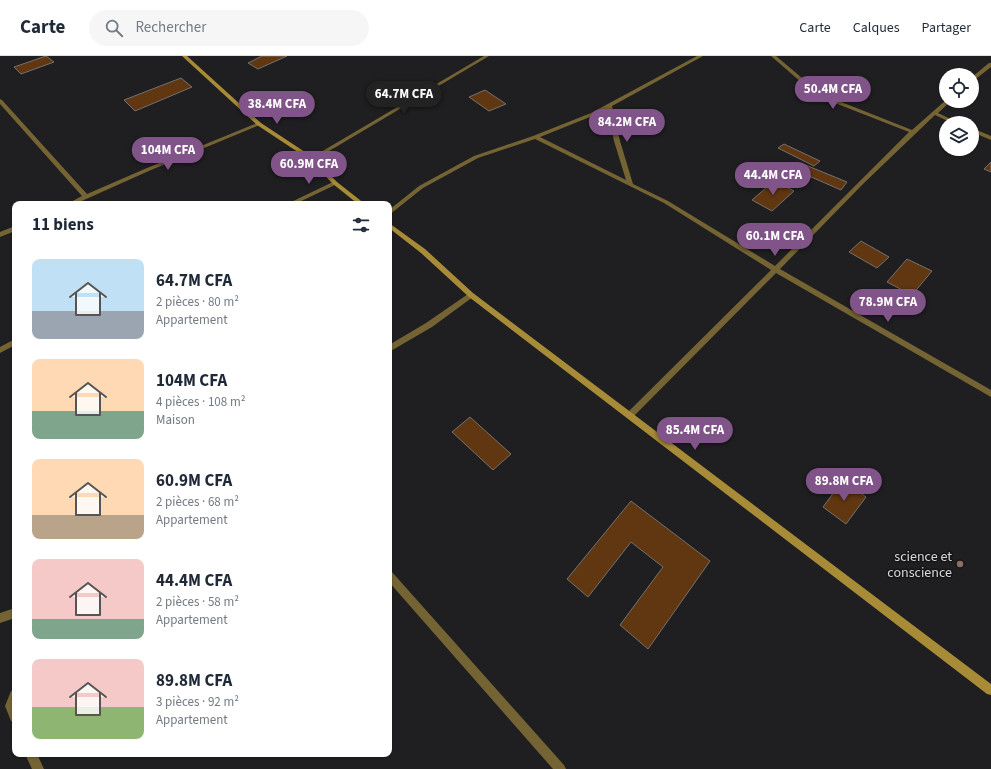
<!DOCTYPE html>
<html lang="fr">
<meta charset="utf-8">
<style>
:root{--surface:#fff;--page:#f6f6f7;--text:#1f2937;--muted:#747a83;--line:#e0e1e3;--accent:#805488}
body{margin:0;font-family:"Source Sans 3",sans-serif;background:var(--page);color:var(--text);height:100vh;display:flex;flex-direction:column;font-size:15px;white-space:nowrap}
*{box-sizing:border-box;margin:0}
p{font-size:13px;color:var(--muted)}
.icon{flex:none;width:22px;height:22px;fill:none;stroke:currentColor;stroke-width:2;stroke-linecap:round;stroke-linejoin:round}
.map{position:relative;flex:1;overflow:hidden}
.side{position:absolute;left:12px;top:145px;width:380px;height:556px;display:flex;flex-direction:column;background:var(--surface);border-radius:8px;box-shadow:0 1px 3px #0004}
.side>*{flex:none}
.buttons{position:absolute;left:939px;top:12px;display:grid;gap:8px}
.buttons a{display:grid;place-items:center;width:40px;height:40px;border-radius:50%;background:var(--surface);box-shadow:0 1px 3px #0004;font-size:20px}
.price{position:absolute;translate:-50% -34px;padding:0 9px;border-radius:14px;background:var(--accent);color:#fff;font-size:13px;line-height:26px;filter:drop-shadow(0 1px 2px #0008)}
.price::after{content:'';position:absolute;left:50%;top:24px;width:12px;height:9px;margin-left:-6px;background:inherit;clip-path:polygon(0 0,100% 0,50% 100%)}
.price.selected{background:#222;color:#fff}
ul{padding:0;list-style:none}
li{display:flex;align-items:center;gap:12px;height:100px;padding:0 20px}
li span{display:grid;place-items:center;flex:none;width:112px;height:80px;border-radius:8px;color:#555}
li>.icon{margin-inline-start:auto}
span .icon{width:48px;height:48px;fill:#fffc;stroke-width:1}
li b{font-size:17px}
h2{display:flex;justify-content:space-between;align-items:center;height:48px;padding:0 20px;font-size:17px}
header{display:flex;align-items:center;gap:24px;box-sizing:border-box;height:56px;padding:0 20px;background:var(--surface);border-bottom:1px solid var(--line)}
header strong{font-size:19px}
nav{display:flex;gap:22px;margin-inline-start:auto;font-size:14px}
.search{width:280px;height:36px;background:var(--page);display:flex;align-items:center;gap:10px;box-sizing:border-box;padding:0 14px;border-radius:22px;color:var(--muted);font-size:15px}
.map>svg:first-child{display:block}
.building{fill:#613712;stroke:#74716f}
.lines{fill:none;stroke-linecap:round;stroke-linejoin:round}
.street{fill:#756433;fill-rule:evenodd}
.secondary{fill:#a78b37;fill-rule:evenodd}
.education-dot{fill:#8d6e63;stroke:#161518;stroke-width:1.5}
.labels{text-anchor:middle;stroke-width:3;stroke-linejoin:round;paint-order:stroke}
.poi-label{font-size:14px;fill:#d8d7d9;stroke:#161518;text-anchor:end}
</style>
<header>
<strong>Carte</strong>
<div class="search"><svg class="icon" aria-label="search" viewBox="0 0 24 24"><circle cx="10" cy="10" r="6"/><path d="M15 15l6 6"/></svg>Rechercher</div>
<nav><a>Carte</a><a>Calques</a><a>Partager</a></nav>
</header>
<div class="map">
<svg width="991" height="713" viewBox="0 0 991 713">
<rect width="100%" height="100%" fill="#1f1e21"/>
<g class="building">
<polygon points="46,0 54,6 21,18 14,11"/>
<polygon points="262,0 287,0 258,13 248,7"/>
<polygon points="181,22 192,31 135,55 124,44"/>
<polygon points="485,34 506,48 489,55 469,41"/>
<polygon points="784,88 820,105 814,110 778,92"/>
<polygon points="991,106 991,116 984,113"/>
<polygon points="803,108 847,126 841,134 809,120 807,123 795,118"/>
<polygon points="774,125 794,135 772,155 752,144"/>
<polygon points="861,185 889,201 877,212 849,196"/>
<polygon points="907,203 932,215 912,239 887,226"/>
<polygon points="470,361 511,398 493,414 452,376"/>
<polygon points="843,424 866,441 846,468 823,451"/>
<polygon points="631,445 710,505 648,593 620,569 663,511 631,486 588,541 567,523"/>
</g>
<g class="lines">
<g class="street">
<polygon points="484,0 489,0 314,104 310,104 309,103"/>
<path d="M697 0H703L612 50 620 85 633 128 668 145 775 210 909 76 817 40 771 0H776L821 38 912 74 946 44 951 45 938 57 959 67H952L935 59 864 127 780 213 991 334V341L776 217 633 361 630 362 627 361 626 359 627 357 771 214 664 147 535 83 478 102 423 132 389 159V154L419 130 474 100 533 80 591 57ZM607 53 614 85 626 124 540 81 595 59Z"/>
<polygon points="989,7 991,7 991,11 972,26 972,21"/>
<polygon points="0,43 2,44 87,138 147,112 257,67 262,68 151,114 75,148 67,148 82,140 0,48"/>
<polygon points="972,72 991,80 991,84 972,76"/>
<polygon points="335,125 338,127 337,128 295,148 287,148"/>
<polygon points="15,170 15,175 0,181 0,176"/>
<polygon points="471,236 474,239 473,241 432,271 389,296 389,289 426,267"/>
<polygon points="15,283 15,289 0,297 0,291"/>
<polygon points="389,514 392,516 564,709 566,713 553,713 389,526"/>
<polygon points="15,552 15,562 0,567 0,557"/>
<polygon points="15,634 15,666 11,665 5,650 11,635"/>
<polygon points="25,698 37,698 44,713 32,713"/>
</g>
<g class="secondary">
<polygon points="182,0 187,0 261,67 314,102 337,126 365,148 358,148 333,128 310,104 257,69"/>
<polygon points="389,167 425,193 473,237 991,628 991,639 987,638 469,241 421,197 389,172"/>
</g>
</g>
<circle class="education-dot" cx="960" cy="508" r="4"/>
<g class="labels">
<g class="poi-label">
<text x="952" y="505">science et<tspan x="952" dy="16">conscience</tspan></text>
</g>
</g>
</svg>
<div class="buttons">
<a><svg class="icon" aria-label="locate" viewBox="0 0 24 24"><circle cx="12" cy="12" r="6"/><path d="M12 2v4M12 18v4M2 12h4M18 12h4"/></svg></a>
<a><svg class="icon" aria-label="layers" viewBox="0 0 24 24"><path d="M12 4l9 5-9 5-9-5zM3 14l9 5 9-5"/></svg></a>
</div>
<b class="price" style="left:833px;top:54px">50.4M CFA</b>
<b class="price selected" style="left:404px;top:59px">64.7M CFA</b>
<b class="price" style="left:277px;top:69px">38.4M CFA</b>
<b class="price" style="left:627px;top:87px">84.2M CFA</b>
<b class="price" style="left:168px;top:115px">104M CFA</b>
<b class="price" style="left:309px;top:129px">60.9M CFA</b>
<b class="price" style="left:773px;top:140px">44.4M CFA</b>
<b class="price" style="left:775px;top:201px">60.1M CFA</b>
<b class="price" style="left:888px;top:267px">78.9M CFA</b>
<b class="price" style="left:695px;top:395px">85.4M CFA</b>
<b class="price" style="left:844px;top:446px">89.8M CFA</b>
<section class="side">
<h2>11 biens<svg class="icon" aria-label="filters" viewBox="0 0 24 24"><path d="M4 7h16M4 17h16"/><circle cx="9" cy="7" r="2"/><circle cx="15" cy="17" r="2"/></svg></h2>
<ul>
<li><span style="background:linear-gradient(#bfe0f5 65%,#9aa5b1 0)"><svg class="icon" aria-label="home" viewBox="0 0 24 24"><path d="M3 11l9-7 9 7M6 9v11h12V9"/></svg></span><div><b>64.7M CFA</b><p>2 pièces · 80 m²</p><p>Appartement</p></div></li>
<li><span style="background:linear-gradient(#ffd9b3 65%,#7fa58c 0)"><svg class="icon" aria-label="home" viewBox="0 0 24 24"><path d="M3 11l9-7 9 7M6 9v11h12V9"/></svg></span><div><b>104M CFA</b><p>4 pièces · 108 m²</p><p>Maison</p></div></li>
<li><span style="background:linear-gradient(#ffd9b3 70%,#b9a48a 0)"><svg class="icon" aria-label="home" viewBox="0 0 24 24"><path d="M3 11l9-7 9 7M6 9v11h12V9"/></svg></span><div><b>60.9M CFA</b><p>2 pièces · 68 m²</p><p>Appartement</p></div></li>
<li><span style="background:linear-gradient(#f6c9c9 75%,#7fa58c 0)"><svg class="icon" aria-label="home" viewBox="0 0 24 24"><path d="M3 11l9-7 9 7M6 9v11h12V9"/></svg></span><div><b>44.4M CFA</b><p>2 pièces · 58 m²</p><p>Appartement</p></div></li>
<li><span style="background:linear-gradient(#f6c9c9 60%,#8fb573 0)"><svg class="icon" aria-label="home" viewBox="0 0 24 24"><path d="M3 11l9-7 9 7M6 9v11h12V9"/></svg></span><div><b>89.8M CFA</b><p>3 pièces · 92 m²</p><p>Appartement</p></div></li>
</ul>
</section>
</div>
